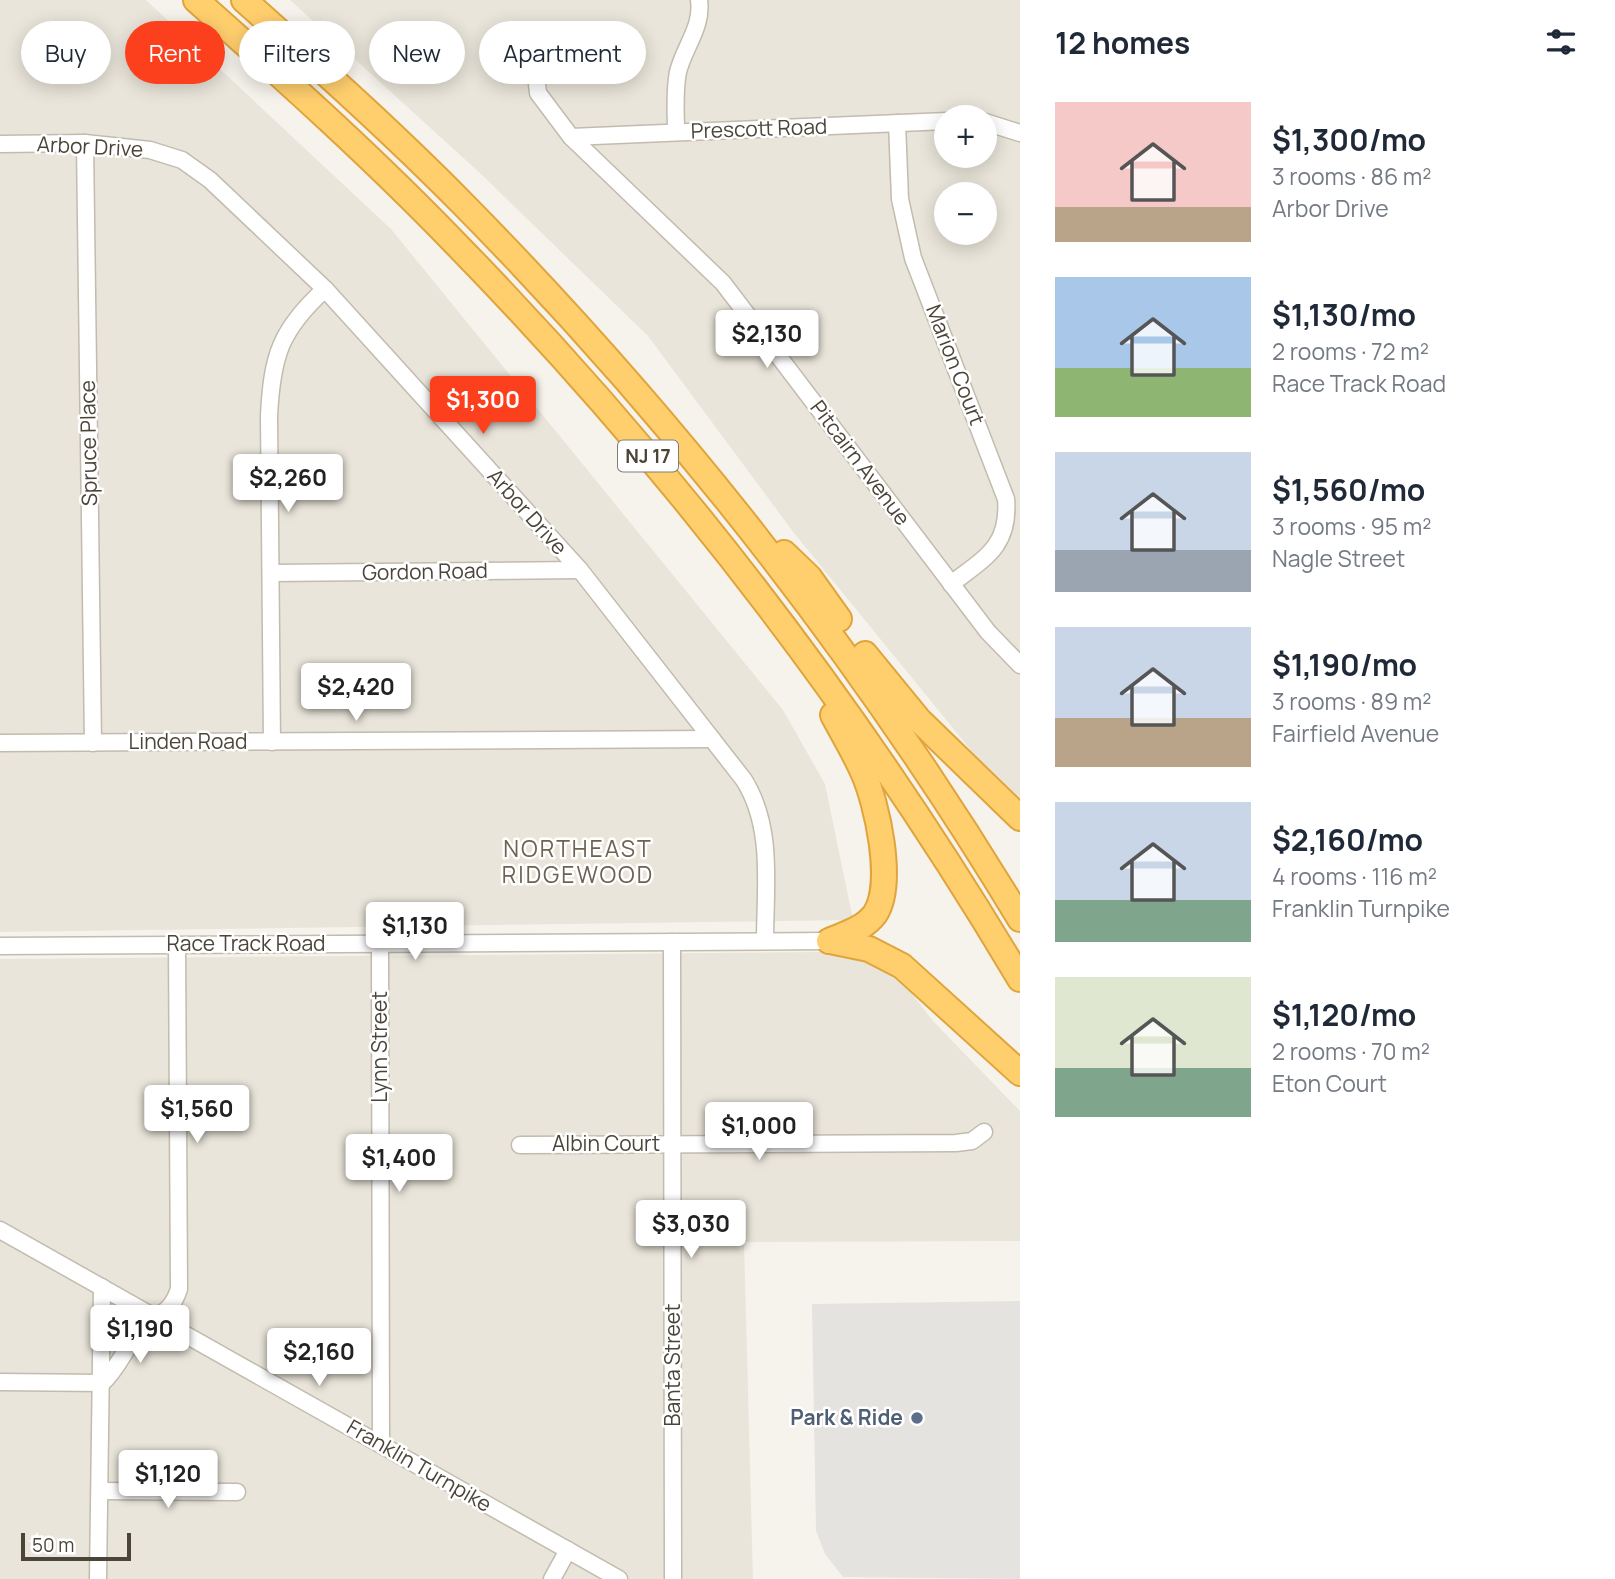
<!DOCTYPE html>
<meta charset="utf-8">
<style>
:root{--surface:#fff;--page:#f6f6f7;--text:#1f2937;--muted:#747a83;--accent:#fc3f1d}
body{margin:0;font-family:Manrope,sans-serif;background:var(--page);color:var(--text);height:100vh;display:flex;flex-direction:column;font-size:26px;white-space:nowrap}
*{box-sizing:border-box;margin:0}
p{font-size:23px;color:var(--muted)}
.icon{flex:none;width:38px;height:38px;fill:none;stroke:currentColor;stroke-width:2;stroke-linecap:round;stroke-linejoin:round}
.map{position:relative;flex:1;overflow:hidden}
.details{display:flex;flex-direction:column;background:var(--surface);width:595px}
.details>*{flex:none}
.top-card{position:absolute;left:21px;top:21px;width:665px;height:63px;display:flex;gap:14px}
.buttons{position:absolute;left:934px;top:105px;display:grid;gap:14px}
.buttons a{display:grid;place-items:center;width:63px;height:63px;border-radius:50%;background:var(--surface);box-shadow:0 4px 18px #0003;font-size:35px}
.scale{position:absolute;left:21px;bottom:18px;width:110px;box-sizing:border-box;padding-left:7px;border:4px solid #4b4439;border-top:0;font-size:19px;line-height:24px;white-space:nowrap;color:#4b4439;-webkit-text-stroke:5px #fff;paint-order:stroke}
.price{position:absolute;translate:-50% -60px;padding:0 16px;border-radius:7px;background:#fff;color:#222;font-size:23px;line-height:46px;filter:drop-shadow(0 2px 4px #0008)}
.price::after{content:'';position:absolute;left:50%;top:42px;width:21px;height:16px;margin-left:-10px;background:inherit;clip-path:polygon(0 0,100% 0,50% 100%)}
.price.active{background:var(--accent);color:#fff}
ul{padding:0;list-style:none}
li{display:flex;align-items:center;gap:21px;height:175px;padding:0 35px}
li span{display:grid;place-items:center;flex:none;width:196px;height:140px;border-radius:0px;color:#555}
li>.icon{margin-inline-start:auto}
span .icon{width:84px;height:84px;fill:#fffc;stroke-width:1}
li b{font-size:30px}
h2{display:flex;justify-content:space-between;align-items:center;height:84px;padding:0 35px;font-size:30px}
.chip{padding:0 24px;border-radius:32px;background:var(--surface);box-shadow:0 4px 18px #0003;font-size:24px;line-height:63px}
.chip.active{background:var(--accent);color:#fff}
main{display:flex;flex:1;min-height:0}
.map>svg:first-child{display:block}
.residential{fill:#eae5da;fill-rule:evenodd}
.parking{fill:#e5e3e0}
.lines{fill:none;stroke-linecap:round;stroke-linejoin:round}
.minor-casing{stroke:#c2bbae;stroke-width:19}
.highway-casing{stroke:#e0a43c;stroke-width:28}
.minor{stroke:#fff;stroke-width:16}
.highway{stroke:#ffcf6e;stroke-width:24}
.service-dot{fill:#5c6f8a;stroke:#fff;stroke-width:2.5}
.labels{text-anchor:middle;stroke-width:5;stroke-linejoin:round;paint-order:stroke}
.shield{fill:#fff;stroke:#817c74;stroke-width:2}
.shield-label{font-size:19px;font-weight:bold;fill:#4b4439}
.street-label{font-size:21px;fill:#4b4439;stroke:#fff}
.service-label{font-size:21px;font-weight:bold;fill:#4e5e75;stroke:#fff;text-anchor:end}
.neighbourhood-label{font-size:23px;letter-spacing:2px;fill:#6e6250;stroke:#fff}
</style>
<main>
<div class="map">
<svg width="1020" height="1579" viewBox="0 0 1020 1579">
<rect width="100%" height="100%" fill="#f6f3ec"/>
<g class="residential">
<polygon points="0,0 146,0 391,229 783,710 825,784 853,920 0,932"/>
<path d="M290 0H1020V798L974 754 794 533 648 336 482 175ZM947 117H985V156H947ZM947 194H985V233H947Z"/>
<polygon points="825,952 871,962 902,981 933,1021 1020,1111 1020,1241 744,1242 753,1579 0,1579 0,959"/>
</g>
<polygon class="parking" points="1020,1301 1020,1579 843,1577 825,1554 816,1531 812,1304"/>
<g class="lines">
<defs>
<g id="minor">
<polyline points="536,75 538,93 571,137 723,283 988,632 1020,665"/>
<polyline points="985,122 1020,133"/>
<path d="M897 123 900 199 913 258 1006 499C1010 546 985 558 951 584"/>
<path d="M676 132C676 113 674 92 678 72 684 47 703 27 699 0"/>
<polyline points="571,137 947,121"/>
<polyline points="85,143 93,743"/>
<path d="M0 144 85 143 150 150 182 160 210 180 325 289 580 570 744 780C774 828 765 887 765 941"/>
<polyline points="271,573 580,570"/>
<path d="M272 742 269 416C272 356 280 330 325 289"/>
<polyline points="0,743 712,739"/>
<polyline points="672,942 673,1579"/>
<polyline points="380,944 381,1444"/>
<polyline points="0,946 829,941"/>
<polyline points="520,1145 956,1143 972,1141 984,1132"/>
<polyline points="0,1230 619,1579"/>
<polyline points="0,1382 102,1383"/>
<path d="M102 1383C119 1368 126 1345 142 1329 158 1313 171 1314 179 1289L177 945"/>
<polyline points="100,1491 237,1492"/>
<polyline points="98,1579 102,1287"/>
<polyline points="552,1579 568,1550"/>
</g>
<g id="highway">
<path d="M196 0C285 79 373 158 455 243 672 465 861 712 1020 979"/>
<path d="M244 0C318 66 392 132 462 203 675 419 863 659 1020 919"/>
<polyline points="784,553 809,577 839,619"/>
<polyline points="865,654 919,720 1020,818"/>
<path d="M829 941C845 934 864 929 875 914 895 884 877 803 863 772 854 752 843 734 833 715"/>
<polyline points="830,941 869,949 902,966 1020,1073"/>
</g>
</defs>
<use href="#minor" class="minor-casing"/>
<use href="#highway" class="highway-casing"/>
<use href="#minor" class="minor"/>
<use href="#highway" class="highway"/>
</g>
<circle class="service-dot" cx="917" cy="1418" r="7"/>
<g class="labels">
<rect class="shield" x="618" y="440.5" width="60" height="31" rx="5"/>
<g class="shield-label">
<text x="648" y="463">NJ 17</text>
</g>
<g class="street-label">
<text transform="translate(759 129) rotate(-2)" y="7">Prescott Road</text>
<text transform="translate(90 147) rotate(3)" y="7">Arbor Drive</text>
<text transform="translate(955 365) rotate(69)" y="7">Marion Court</text>
<text transform="translate(89 443) rotate(-91)" y="7">Spruce Place</text>
<text transform="translate(860 463) rotate(53)" y="7">Pitcairn Avenue</text>
<text transform="translate(527 512) rotate(48)" y="7">Arbor Drive</text>
<text transform="translate(425 572) rotate(-1)" y="7">Gordon Road</text>
<text x="188" y="749">Linden Road</text>
<text x="246" y="951">Race Track Road</text>
<text transform="translate(380 1047) rotate(-90)" y="7">Lynn Street</text>
<text x="606" y="1151">Albin Court</text>
<text transform="translate(673 1365) rotate(-90)" y="7">Banta Street</text>
<text transform="translate(419 1466) rotate(30)" y="7">Franklin Turnpike</text>
</g>
<g class="service-label">
<text x="903" y="1425">Park &amp; Ride</text>
</g>
<g class="neighbourhood-label">
<text x="578" y="857">NORTHEAST<tspan x="578" dy="26">RIDGEWOOD</tspan></text>
</g>
</g>
</svg>
<div class="buttons">
<a>+</a>
<a>−</a>
</div>
<div class="scale">50 m</div>
<b class="price" style="left:767px;top:370px">$2,130</b>
<b class="price active" style="left:483px;top:436px">$1,300</b>
<b class="price" style="left:288px;top:514px">$2,260</b>
<b class="price" style="left:356px;top:723px">$2,420</b>
<b class="price" style="left:415px;top:962px">$1,130</b>
<b class="price" style="left:197px;top:1145px">$1,560</b>
<b class="price" style="left:759px;top:1162px">$1,000</b>
<b class="price" style="left:399px;top:1194px">$1,400</b>
<b class="price" style="left:691px;top:1260px">$3,030</b>
<b class="price" style="left:140px;top:1365px">$1,190</b>
<b class="price" style="left:319px;top:1388px">$2,160</b>
<b class="price" style="left:168px;top:1510px">$1,120</b>
<div class="top-card">
<a class="chip">Buy</a>
<a class="chip active">Rent</a>
<a class="chip">Filters</a>
<a class="chip">New</a>
<a class="chip">Apartment</a>
</div>
</div>
<section class="details">
<h2>12 homes<svg class="icon" aria-label="filters" viewBox="0 0 24 24"><path d="M4 7h16M4 17h16"/><circle cx="9" cy="7" r="2"/><circle cx="15" cy="17" r="2"/></svg></h2>
<ul>
<li><span style="background:linear-gradient(#f6c9c9 75%,#b9a48a 0)"><svg class="icon" aria-label="home" viewBox="0 0 24 24"><path d="M3 11l9-7 9 7M6 9v11h12V9"/></svg></span><div><b>$1,300/mo</b><p>3 rooms · 86 m²</p><p>Arbor Drive</p></div></li>
<li><span style="background:linear-gradient(#a9c7e8 65%,#8fb573 0)"><svg class="icon" aria-label="home" viewBox="0 0 24 24"><path d="M3 11l9-7 9 7M6 9v11h12V9"/></svg></span><div><b>$1,130/mo</b><p>2 rooms · 72 m²</p><p>Race Track Road</p></div></li>
<li><span style="background:linear-gradient(#c9d6e8 70%,#9aa5b1 0)"><svg class="icon" aria-label="home" viewBox="0 0 24 24"><path d="M3 11l9-7 9 7M6 9v11h12V9"/></svg></span><div><b>$1,560/mo</b><p>3 rooms · 95 m²</p><p>Nagle Street</p></div></li>
<li><span style="background:linear-gradient(#c9d6e8 65%,#b9a48a 0)"><svg class="icon" aria-label="home" viewBox="0 0 24 24"><path d="M3 11l9-7 9 7M6 9v11h12V9"/></svg></span><div><b>$1,190/mo</b><p>3 rooms · 89 m²</p><p>Fairfield Avenue</p></div></li>
<li><span style="background:linear-gradient(#c9d6e8 70%,#7fa58c 0)"><svg class="icon" aria-label="home" viewBox="0 0 24 24"><path d="M3 11l9-7 9 7M6 9v11h12V9"/></svg></span><div><b>$2,160/mo</b><p>4 rooms · 116 m²</p><p>Franklin Turnpike</p></div></li>
<li><span style="background:linear-gradient(#dfe7d0 65%,#7fa58c 0)"><svg class="icon" aria-label="home" viewBox="0 0 24 24"><path d="M3 11l9-7 9 7M6 9v11h12V9"/></svg></span><div><b>$1,120/mo</b><p>2 rooms · 70 m²</p><p>Eton Court</p></div></li>
</ul>
</section>
</main>
